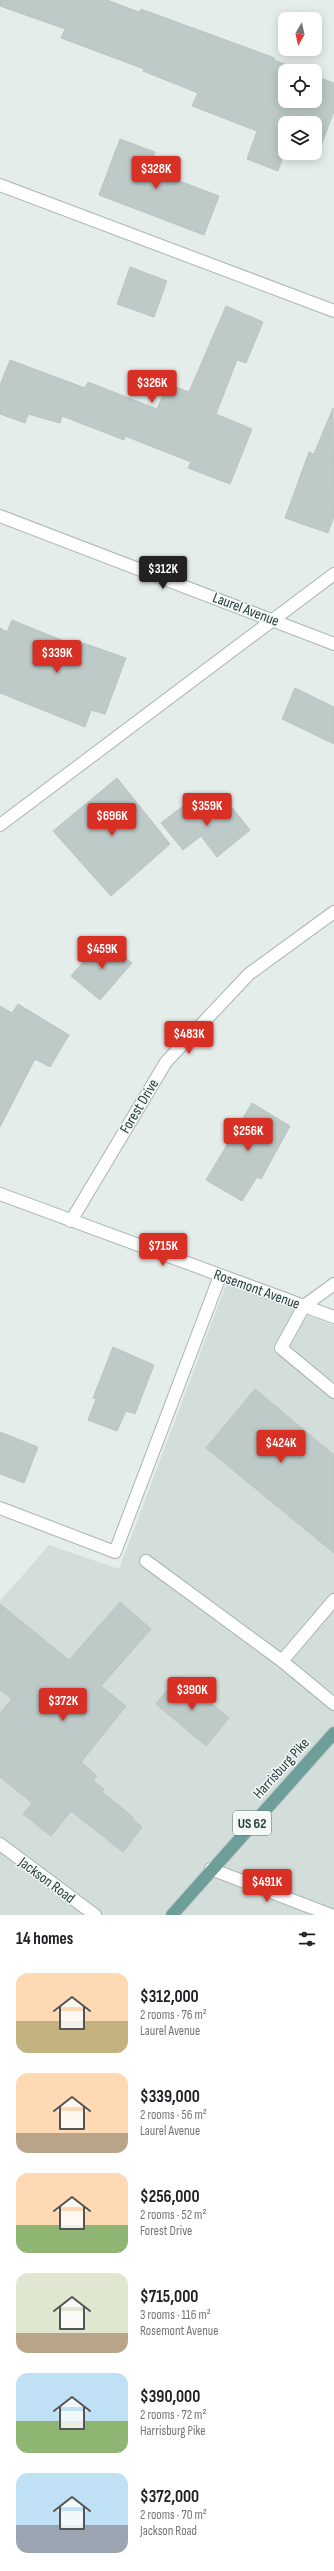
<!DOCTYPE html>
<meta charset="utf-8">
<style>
:root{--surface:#fff;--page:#f6f6f6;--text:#202124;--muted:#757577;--accent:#d93025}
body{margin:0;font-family:"Sofia Sans Condensed",sans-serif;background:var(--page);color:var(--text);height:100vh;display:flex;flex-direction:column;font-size:15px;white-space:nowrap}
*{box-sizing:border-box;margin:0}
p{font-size:13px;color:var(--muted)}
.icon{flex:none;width:22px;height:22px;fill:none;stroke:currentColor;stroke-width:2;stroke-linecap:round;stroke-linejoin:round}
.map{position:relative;height:1915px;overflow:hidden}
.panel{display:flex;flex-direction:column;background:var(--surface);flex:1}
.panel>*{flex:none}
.needle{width:26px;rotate:189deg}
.fabs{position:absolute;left:278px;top:12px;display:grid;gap:8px}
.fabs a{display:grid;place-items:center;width:44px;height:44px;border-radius:8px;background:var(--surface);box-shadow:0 2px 10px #0003;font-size:20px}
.price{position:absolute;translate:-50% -34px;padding:0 9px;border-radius:4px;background:var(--accent);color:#fff;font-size:13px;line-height:26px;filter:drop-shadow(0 1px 2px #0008)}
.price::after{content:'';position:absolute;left:50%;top:24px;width:12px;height:9px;margin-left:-6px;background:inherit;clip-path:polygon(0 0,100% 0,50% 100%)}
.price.selected{background:#222;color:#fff}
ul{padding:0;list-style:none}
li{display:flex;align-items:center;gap:12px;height:100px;padding:0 16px}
li span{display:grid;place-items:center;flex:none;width:112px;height:80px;border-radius:12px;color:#555}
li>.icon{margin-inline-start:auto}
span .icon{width:48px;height:48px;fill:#fffc;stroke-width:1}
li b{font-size:17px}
h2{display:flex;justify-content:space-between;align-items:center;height:48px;padding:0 16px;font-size:17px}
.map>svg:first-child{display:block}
.built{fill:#d3ddda}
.building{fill:#bdcac7;stroke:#b8c6c2}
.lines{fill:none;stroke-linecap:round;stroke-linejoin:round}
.minor-casing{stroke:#a8b5b2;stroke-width:14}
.major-casing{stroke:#c2c9c8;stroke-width:14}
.minor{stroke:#fff;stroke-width:12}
.major{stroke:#6d9e99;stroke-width:12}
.labels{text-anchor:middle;stroke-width:3;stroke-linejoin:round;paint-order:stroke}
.shield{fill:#f5f9f8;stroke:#637573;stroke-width:1}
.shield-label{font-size:14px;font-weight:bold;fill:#253d3a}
.street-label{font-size:15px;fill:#253d3a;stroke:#f5f9f8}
</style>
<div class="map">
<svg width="334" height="1915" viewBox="0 0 334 1915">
<rect width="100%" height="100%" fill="#e5edea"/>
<polygon class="built" points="226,1285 334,1325 334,1915 0,1915 0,1601 49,1545 119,1569"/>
<g class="building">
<polygon points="0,0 107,0 139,12 141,9 275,58 274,60 303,71 285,71 285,101 315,101 315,76 334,83 334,111 321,146 315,144 315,123 285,123 285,151 278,171 247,159 257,131 192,106 198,93 143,71 144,69 61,38 65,29 0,6"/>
<polygon points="120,139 155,152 148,169 219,196 204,235 99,195"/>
<polygon points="130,267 167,281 154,317 117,304"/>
<polygon points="226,306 263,322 246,363 237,360 216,414 252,429 230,484 188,468 191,462 125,436 124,440 62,416 60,423 28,414 25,423 0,414 0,385 10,360 85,388 88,382 157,409 164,392 169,395 173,386 189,392"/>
<polygon points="333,408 334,516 328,533 285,518 309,452 314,454"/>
<polygon points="12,620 81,648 83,643 126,658 105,714 91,710 85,727 0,693 0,628 7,632"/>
<polygon points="295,688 334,707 334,744 282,719"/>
<polygon points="117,778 170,844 111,896 53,831"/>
<polygon points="225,799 250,830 217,857 201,836 183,850 161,823 187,803 200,819"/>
<polygon points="103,939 132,963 100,1000 71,976"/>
<polygon points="18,1004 69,1035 50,1067 35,1059 0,1127 0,1006 12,1013"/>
<polygon points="252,1103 290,1126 261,1179 257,1177 242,1201 206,1180"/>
<polygon points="113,1347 154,1365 135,1414 126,1411 117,1431 88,1420 96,1399 93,1398"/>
<polygon points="255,1389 334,1455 334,1553 206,1448"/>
<polygon points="0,1432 38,1447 24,1483 0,1474"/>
<polygon points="120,1602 151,1629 101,1686 126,1706 81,1762 97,1776 93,1781 104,1789 102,1792 133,1817 132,1819 142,1827 123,1852 71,1811 51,1836 23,1814 32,1803 0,1777 0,1713 12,1699 0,1690 0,1604 69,1660"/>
<polygon points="178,1676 229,1718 206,1746 156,1704"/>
</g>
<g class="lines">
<defs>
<g id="minor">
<polyline points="0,185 334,311"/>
<polyline points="0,516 334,644"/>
<polyline points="0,825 334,574"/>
<polyline points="0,1194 334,1317"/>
<polyline points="71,1221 166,1062 249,974 334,912"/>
<polyline points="334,1284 304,1306 281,1348 334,1392"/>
<polyline points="0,1508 115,1552 220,1276"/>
<polyline points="146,1561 282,1661"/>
<polyline points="334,1600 282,1661 334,1704"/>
<polyline points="0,1844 95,1915"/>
<polyline points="211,1869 331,1915"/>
</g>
<polyline id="major" points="172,1915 334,1733"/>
</defs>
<use href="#minor" class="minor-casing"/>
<use href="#major" class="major-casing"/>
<use href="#minor" class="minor"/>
<use href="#major" class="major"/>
</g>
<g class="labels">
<rect class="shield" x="233" y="1811" width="38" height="24" rx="3"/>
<g class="shield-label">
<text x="252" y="1828">US 62</text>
</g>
<g class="street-label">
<text transform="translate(246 609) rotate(21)" y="5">Laurel Avenue</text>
<text transform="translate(139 1106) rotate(-59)" y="5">Forest Drive</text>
<text transform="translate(257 1289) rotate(20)" y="5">Rosemont Avenue</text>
<text transform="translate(281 1768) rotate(-48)" y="5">Harrisburg Pike</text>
<text transform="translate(47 1880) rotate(37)" y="5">Jackson Road</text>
</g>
</g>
</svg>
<div class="fabs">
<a><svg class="needle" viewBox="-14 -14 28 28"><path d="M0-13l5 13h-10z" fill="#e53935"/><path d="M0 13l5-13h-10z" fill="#757577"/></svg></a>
<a><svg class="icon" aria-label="locate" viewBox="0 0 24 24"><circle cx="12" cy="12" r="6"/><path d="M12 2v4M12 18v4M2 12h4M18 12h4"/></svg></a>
<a><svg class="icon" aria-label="layers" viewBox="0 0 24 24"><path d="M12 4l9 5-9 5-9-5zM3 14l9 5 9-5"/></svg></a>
</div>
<b class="price" style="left:156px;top:190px">$328K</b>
<b class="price" style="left:152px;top:404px">$326K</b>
<b class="price selected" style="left:163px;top:590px">$312K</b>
<b class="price" style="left:57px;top:674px">$339K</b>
<b class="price" style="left:207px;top:827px">$359K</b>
<b class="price" style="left:112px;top:837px">$696K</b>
<b class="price" style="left:102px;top:970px">$459K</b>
<b class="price" style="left:189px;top:1055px">$483K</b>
<b class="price" style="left:248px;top:1152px">$256K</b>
<b class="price" style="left:163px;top:1267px">$715K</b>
<b class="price" style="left:281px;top:1464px">$424K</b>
<b class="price" style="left:192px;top:1711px">$390K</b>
<b class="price" style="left:63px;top:1722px">$372K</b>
<b class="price" style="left:267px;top:1903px">$491K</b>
</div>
<section class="panel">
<h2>14 homes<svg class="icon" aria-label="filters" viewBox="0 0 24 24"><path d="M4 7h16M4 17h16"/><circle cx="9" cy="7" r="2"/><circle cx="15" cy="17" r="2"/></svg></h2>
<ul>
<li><span style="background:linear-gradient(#ffd9b3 60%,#c2b280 0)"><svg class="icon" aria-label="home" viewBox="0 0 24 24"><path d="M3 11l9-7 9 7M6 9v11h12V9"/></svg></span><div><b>$312,000</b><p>2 rooms · 76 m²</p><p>Laurel Avenue</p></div></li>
<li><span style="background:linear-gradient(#ffd9b3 75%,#b9a48a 0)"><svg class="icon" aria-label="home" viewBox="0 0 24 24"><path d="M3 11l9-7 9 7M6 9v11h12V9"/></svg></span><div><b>$339,000</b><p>2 rooms · 56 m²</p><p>Laurel Avenue</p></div></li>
<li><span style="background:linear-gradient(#ffd9b3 65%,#8fb573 0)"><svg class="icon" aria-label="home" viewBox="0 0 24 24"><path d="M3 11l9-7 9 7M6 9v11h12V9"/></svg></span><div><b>$256,000</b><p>2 rooms · 52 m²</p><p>Forest Drive</p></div></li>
<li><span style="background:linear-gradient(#dfe7d0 75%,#b9a48a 0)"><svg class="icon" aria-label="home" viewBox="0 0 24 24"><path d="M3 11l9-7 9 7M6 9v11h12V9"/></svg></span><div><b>$715,000</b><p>3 rooms · 116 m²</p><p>Rosemont Avenue</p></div></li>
<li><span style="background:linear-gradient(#bfe0f5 60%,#8fb573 0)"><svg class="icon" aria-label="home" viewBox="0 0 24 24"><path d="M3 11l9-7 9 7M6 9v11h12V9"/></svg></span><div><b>$390,000</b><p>2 rooms · 72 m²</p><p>Harrisburg Pike</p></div></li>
<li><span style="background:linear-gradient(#bfe0f5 65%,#9aa5b1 0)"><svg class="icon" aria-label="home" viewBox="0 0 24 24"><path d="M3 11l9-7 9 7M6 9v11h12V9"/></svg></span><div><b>$372,000</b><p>2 rooms · 70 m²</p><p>Jackson Road</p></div></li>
</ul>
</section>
